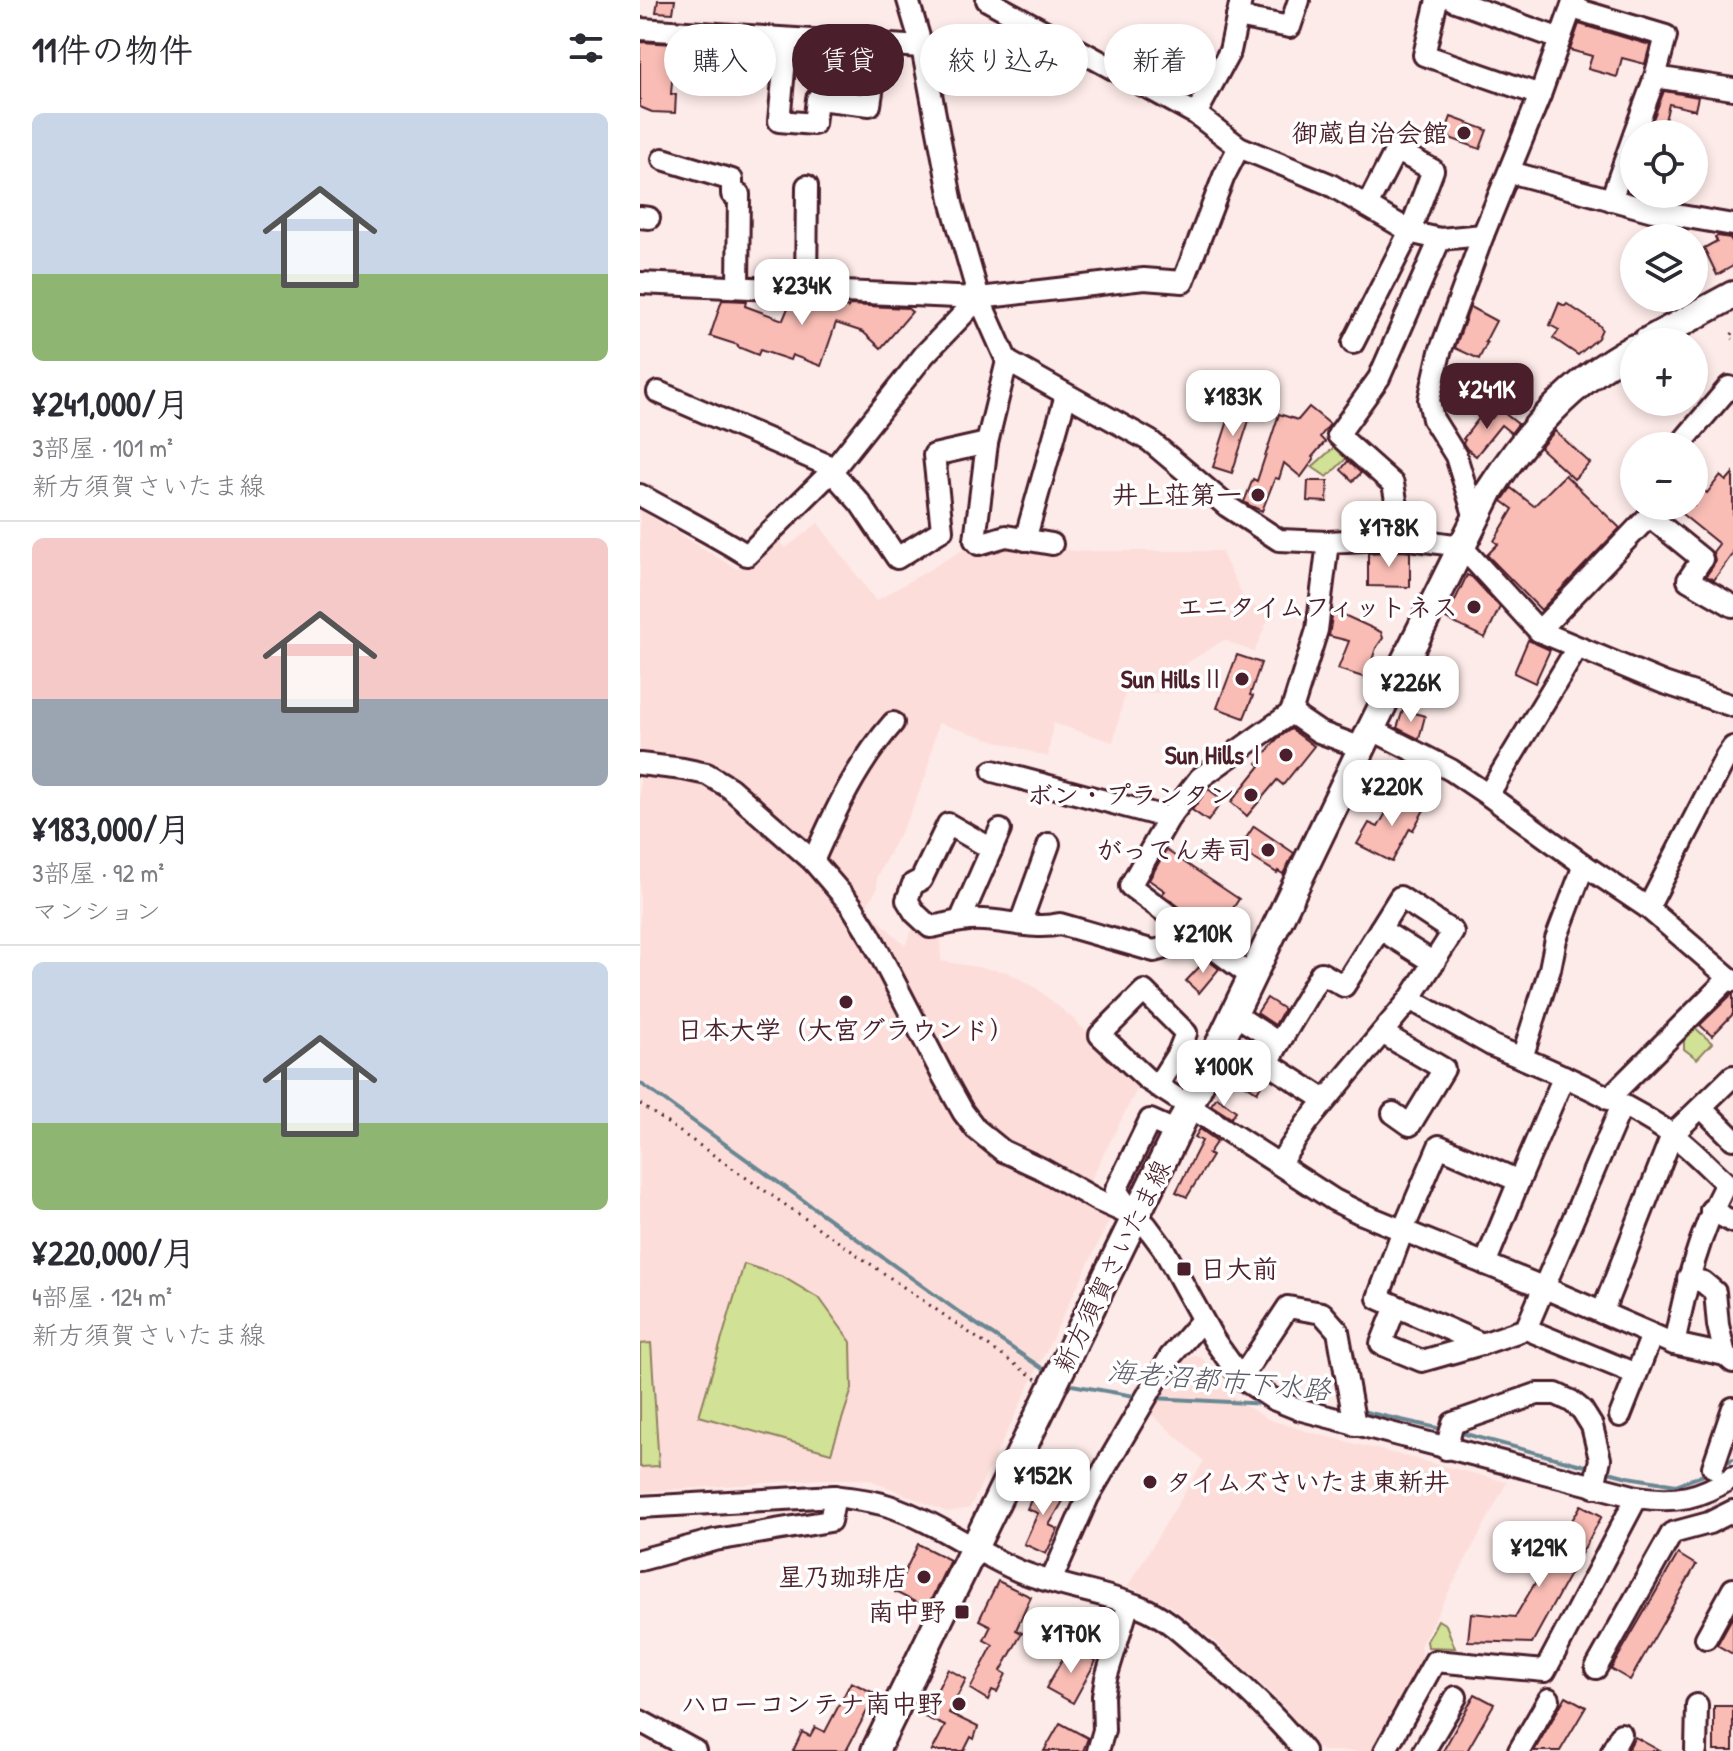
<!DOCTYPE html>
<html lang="ja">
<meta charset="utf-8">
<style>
:root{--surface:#fff;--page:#f2f2f3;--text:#2b2b33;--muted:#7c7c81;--line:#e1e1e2;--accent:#4a1f2b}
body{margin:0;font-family:"Patrick Hand","Klee One",sans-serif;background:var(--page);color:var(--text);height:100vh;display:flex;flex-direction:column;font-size:30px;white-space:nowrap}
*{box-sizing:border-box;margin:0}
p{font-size:26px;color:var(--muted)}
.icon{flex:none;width:44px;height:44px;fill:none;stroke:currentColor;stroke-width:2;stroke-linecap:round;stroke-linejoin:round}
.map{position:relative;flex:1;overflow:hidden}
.sheet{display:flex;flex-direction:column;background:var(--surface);width:640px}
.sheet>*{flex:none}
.guide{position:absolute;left:24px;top:24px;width:760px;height:72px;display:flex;gap:16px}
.tools{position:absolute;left:980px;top:120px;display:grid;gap:16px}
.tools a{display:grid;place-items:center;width:88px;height:88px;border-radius:50%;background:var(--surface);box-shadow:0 4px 12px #0003;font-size:40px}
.price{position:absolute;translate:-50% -68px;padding:0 18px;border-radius:16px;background:#fff;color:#222;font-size:26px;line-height:52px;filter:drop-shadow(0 2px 4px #0008)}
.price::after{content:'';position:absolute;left:50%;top:48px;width:24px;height:18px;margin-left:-12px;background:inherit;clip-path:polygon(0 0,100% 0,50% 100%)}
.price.on{background:var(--accent);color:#fff}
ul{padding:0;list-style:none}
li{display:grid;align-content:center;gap:16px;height:424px;padding:0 32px}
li+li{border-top:2px solid var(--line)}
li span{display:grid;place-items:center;height:248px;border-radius:12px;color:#555}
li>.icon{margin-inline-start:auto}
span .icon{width:144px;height:144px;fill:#fffc;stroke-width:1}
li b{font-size:34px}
h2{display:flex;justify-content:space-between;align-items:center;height:96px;padding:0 32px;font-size:34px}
.pill{padding:0 28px;border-radius:36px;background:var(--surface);box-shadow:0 4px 12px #0003;font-size:28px;line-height:72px}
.pill.on{background:var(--accent);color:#fff}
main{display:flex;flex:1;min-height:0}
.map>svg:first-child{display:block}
.built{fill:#fcddd9}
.green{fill:#d1e195;stroke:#8e8060;stroke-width:2}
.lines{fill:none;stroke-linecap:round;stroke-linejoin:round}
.stream{stroke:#698793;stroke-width:4}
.building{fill:#f9bdb5;stroke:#4a1f2b;stroke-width:2}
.minor-casing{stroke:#4a1f2b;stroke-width:26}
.major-casing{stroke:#4a1f2b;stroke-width:32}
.path{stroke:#4a1f2b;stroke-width:3;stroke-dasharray:2 6;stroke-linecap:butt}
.minor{stroke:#fff;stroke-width:20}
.major{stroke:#fff;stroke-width:26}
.poi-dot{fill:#4a1f2b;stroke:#fff;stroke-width:3}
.labels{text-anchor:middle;stroke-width:7;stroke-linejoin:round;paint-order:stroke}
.poi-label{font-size:26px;font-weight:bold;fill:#4a1f2b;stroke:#fff;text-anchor:end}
.street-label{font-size:26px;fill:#4a1f2b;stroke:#fff}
.water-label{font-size:28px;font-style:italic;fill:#5c5c68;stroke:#fff}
</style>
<main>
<section class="sheet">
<h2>11件の物件<svg class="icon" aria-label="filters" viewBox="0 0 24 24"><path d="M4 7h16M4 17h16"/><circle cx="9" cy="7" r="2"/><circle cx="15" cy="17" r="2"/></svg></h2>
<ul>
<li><span style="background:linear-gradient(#c9d6e8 65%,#8fb573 0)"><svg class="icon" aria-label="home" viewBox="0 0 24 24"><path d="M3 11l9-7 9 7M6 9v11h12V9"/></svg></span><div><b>¥241,000/月</b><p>3部屋 · 101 m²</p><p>新方須賀さいたま線</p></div></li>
<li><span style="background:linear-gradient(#f6c9c9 65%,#9aa5b1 0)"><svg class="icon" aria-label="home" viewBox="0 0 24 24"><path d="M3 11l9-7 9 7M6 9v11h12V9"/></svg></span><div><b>¥183,000/月</b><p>3部屋 · 92 m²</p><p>マンション</p></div></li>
<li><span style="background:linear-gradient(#c9d6e8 65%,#8fb573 0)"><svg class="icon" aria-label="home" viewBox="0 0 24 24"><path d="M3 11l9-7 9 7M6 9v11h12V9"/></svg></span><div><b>¥220,000/月</b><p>4部屋 · 124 m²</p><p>新方須賀さいたま線</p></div></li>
</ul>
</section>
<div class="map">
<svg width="1093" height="1751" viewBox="0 0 1093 1751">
<rect width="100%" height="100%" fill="#fdebe9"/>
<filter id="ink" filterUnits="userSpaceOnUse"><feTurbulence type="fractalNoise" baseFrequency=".0125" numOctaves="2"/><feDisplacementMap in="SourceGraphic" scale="16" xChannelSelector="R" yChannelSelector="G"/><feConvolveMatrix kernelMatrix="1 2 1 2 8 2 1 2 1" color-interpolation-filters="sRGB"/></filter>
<g filter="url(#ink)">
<g class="built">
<polygon points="0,510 97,569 134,537 146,548 178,523 236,601 326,548 365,541 435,551 581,551 605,601 630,615 614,652 584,640 547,663 537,692 485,694 473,742 413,723 408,757 298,723 286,775 270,814 237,876 237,889 226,907 265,946 272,930 300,930 301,961 367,972 395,987 431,1017 500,1083 449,1183 480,1198 330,1508 307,1512 228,1479 181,1479 0,1492"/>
<polygon points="555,1356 562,1358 598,1401 628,1419 665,1431 867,1482 780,1646 783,1660 733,1751 682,1751 637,1699 573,1640 529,1605 488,1586 564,1461 510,1413 542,1362 548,1358"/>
</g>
<g class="green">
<polygon points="701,441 713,452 687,477 672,467"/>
<polygon points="1051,1024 1072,1043 1057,1059 1044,1049 1044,1031"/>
<polygon points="104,1264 143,1277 180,1299 211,1342 212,1389 191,1453 59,1416"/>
<polygon points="11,1343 19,1466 0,1467 0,1344"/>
<polygon points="798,1620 806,1625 815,1648 788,1647 787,1641"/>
</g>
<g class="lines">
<g class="stream">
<polyline points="0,1083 323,1315 409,1373"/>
<polyline points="426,1384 500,1397"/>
<polyline points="513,1398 628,1404"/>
<polyline points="721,1411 806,1430"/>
<polyline points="818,1432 953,1468"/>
<polyline points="1080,1466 1093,1459"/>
<polyline points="965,1471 988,1477 1036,1485 1069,1473"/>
</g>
</g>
<g class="building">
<polygon points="18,0 35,0 33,13 16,12"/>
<polygon points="939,24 1010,45 1005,64 982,58 977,77 948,69 952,56 930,50"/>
<polygon points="0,42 35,44 31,94 36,94 35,113 12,112 0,107"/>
<polygon points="1024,91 1058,97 1055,110 1029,104 1024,125 1012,122"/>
<polygon points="811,117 847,130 840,149 804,136"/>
<polygon points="1078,236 1090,238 1093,243 1093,266 1077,275 1064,248 1077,241 1075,237"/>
<polygon points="82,300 106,301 105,306 143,320 150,303 200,305 208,308 209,305 267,308 272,312 241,348 223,332 196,323 181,366 152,355 150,360 120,350 118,355 98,347 98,345 70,336"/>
<polygon points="919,303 925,306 927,304 959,325 962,329 958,338 938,355 913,338 919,330 910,325"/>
<polygon points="830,307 856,321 845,342 847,343 839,359 815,348"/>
<polygon points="594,402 613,408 592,473 573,467"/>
<polygon points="669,407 690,424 680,437 685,442 672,457 674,459 661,477 644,463 639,479 635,478 622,511 611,506 604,502 613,479 617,481 639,414 658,420"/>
<polygon points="859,409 878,424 871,433 861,425 836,456 827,449 823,443 825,440 823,439 844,412 852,418"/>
<polygon points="915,431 950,463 934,479 900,448"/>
<polygon points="708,461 721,473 713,481 701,470"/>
<polygon points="1093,473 1093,553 1074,580 1066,576 1073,566 1075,560 1073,552 1079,544 1032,506 1054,506 1054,482 1067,493 1080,476 1086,481"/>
<polygon points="925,475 980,528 901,610 847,555 858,544 854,541 873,509 862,501 871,488 894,506"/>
<polygon points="668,481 688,481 687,502 667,501"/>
<polygon points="762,551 770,552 770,587 728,586 728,553"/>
<polygon points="827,575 832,577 860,607 845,638 806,619"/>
<polygon points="693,610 741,632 743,638 736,648 726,678 698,669 709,641 689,636"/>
<polygon points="888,640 910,650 895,683 874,673"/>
<polygon points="597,655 621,663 610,695 613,696 604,718 577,708"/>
<polygon points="763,710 785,716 779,739 757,728"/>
<polygon points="651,729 674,746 643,785 637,780 607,816 591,802 620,766 617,763 637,739"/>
<polygon points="568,789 583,800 568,821 552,810"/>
<polygon points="757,793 785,808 773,830 770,828 752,862 717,844 729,823 738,827"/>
<polygon points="614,826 654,853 643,874 638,871 637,873 610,856 611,853 601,846"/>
<polygon points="526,850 599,899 576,934 522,894 525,891 509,880"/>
<polygon points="564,957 579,969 559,993 546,981 563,963 561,961"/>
<polygon points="1092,994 1093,994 1093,1014 1072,1036 1060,1025"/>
<polygon points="627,998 644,1009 635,1025 617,1013"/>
<polygon points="610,1062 626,1077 617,1092 598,1080"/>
<polygon points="577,1097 596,1111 591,1118 571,1105"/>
<polygon points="560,1129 577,1141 568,1154 572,1156 547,1197 536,1192 562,1141 555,1137"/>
<polygon points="403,1485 426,1496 409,1525 418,1529 406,1554 384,1544 398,1513 387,1509 391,1500 390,1495 395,1486"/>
<polygon points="941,1505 962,1516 892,1643 828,1641 831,1613 875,1617"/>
<polygon points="278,1544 310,1560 287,1608 255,1592"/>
<polygon points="1038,1554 1056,1565 990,1680 971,1669"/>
<polygon points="358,1581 391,1597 376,1630 382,1633 361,1671 366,1674 357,1692 352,1690 348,1700 330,1689 353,1645 344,1640 351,1626 339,1620"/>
<polygon points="1093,1616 1093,1654 1077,1645"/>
<polygon points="430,1646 456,1661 433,1703 406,1688"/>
<polygon points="308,1669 326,1679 309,1713 338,1727 334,1739 331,1737 324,1751 292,1751 305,1726 278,1714 286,1695 293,1698"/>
<polygon points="211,1682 236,1694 206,1751 153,1751 162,1732 170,1736 175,1727 185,1732"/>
<polygon points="835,1694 854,1704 827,1751 803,1751"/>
<polygon points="926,1696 946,1707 920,1751 894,1751"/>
<rect x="1074" y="1706" width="19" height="45"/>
<polygon points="420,1723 448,1738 443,1751 404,1751"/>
<polygon points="995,1737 1020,1751 987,1751"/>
</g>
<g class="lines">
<defs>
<g id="minor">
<polyline points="268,0 282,47 312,204 339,298 367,361 510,441 587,506 639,540 688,542 763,538 821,546 899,631 1024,683 1093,706"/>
<polyline points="347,0 556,114 599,147 689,184 773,233 800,239 843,235"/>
<polyline points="797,0 784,55 900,95"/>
<polyline points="813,0 920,39"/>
<polyline points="932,8 1026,36 1015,77 1093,89"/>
<polyline points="597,17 650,27 659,0"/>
<polyline points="0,29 282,47"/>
<polyline points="147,39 139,121 174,124 177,99 230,105 239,45"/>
<polyline points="556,114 590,51 601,0"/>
<polyline points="994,134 1015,77"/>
<polyline points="23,159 92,180 92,194 99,194 98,287"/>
<polyline points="870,172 1013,211 1093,225"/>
<polyline points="971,200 994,135"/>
<polyline points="0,217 9,218"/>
<polyline points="0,283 339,298"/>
<polyline points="166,290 167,186"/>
<polyline points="713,343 770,231 793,170 756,150 727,206"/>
<polyline points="367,361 347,443 335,540 339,544 366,536 412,544"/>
<polyline points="18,392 185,464 220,503 257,558 302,530 294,455 347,443"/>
<polyline points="1039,446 1089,387"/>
<path d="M0 495C36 515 72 533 107 555L192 471 285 354 339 298 504 279 543 282 584 176 599 147"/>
<polyline points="835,518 816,456 793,419 789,400 800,352 843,235 900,95 934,0"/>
<polyline points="763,538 753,484 698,435 739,378 800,239"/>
<polyline points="385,540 426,395"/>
<polyline points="899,631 1009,516 1062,559 1048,580 1093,606"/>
<polyline points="651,713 679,732 722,748"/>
<polyline points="731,729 811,770 848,795 944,865 1008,908 1093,981"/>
<path d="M0 764 43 769 67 774 90 788 173 861 211 905 231 937 303 1076 323 1112 336 1129 363 1151 400 1168 457 1200 495 1217 506 1225 523 1248 574 1340 601 1378 633 1399 658 1409 997 1497C1037 1503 1059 1498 1093 1477"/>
<polyline points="353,771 529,818 560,778 651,713 677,630 688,542"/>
<polyline points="848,795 937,648"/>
<polyline points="529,818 490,886 612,977"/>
<path d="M352 849 308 824 281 880 273 884 267 900 275 913 290 927C303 925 316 921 329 920 359 917 390 931 420 924L514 951 525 948 544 927"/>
<path d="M173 861C195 811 217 764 253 723"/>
<path d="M944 865 916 939 910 969 882 1058C932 1079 985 1103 1030 1133 1050 1147 1068 1167 1086 1183 1058 1236 1046 1286 1034 1344"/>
<polyline points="1008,908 1086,757 1093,747"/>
<polyline points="320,921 360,830"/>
<polyline points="380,924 409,844"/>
<polyline points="770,999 813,932 760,897 740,929 794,963"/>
<polyline points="594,1014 639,1043 628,1063 685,1100"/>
<polyline points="742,1033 804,1069 770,1125 753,1113"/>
<polyline points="639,1043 681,973 704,986 740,929"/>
<polyline points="924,1076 879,1181 799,1146 763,1230 738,1298 842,1344 886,1329 982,1105"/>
<polyline points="517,1086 538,1053 546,1033 504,991 460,1035 507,1079 694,1200 720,1213 905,1288 1034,1344 1085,1355 1093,1362"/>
<polyline points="968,1099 1089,978"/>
<polyline points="1062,1108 1093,1139"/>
<polyline points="639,1164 667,1123 770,999 853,1046 882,1058"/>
<polyline points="1071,1210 1093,1222"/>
<polyline points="493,1214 476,1190 510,1120 537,1132"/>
<polyline points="845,1264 879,1181"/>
<polyline points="1048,1278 1063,1282 1075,1292 1078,1325 1085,1355"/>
<polyline points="756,1306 741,1344 782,1361 842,1344"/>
<polyline points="962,1313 1032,1135 1093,1076"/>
<polyline points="886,1329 996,1374"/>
<polyline points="601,1378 648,1307 682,1313 698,1331 715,1425"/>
<polyline points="980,1416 1012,1335"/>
<polyline points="806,1449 813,1423 897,1394 916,1394 931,1401 942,1410 952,1426 960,1459 954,1487"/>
<polyline points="1073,1467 1093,1408"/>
<path d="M0 1507 195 1496C213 1499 231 1500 249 1506 295 1521 335 1552 379 1571 418 1587 462 1592 501 1607 524 1616 542 1633 560 1649 598 1681 633 1713 664 1751"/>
<polyline points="0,1560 75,1540 190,1521 195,1496"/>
<polyline points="411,1581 448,1497 530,1357 562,1320"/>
<polyline points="1066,1638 1093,1589"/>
<polyline points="956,1668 1032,1533 1069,1523 1093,1511"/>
<polyline points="0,1721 55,1751"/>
<polyline points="458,1751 464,1730 463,1696 466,1678 489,1603"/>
<polyline points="745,1751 795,1661 905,1671 997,1497"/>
<polyline points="784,1751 816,1697"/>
<polyline points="879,1751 909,1699"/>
<polyline points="972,1751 981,1734"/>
<polyline points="1056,1751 1057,1705"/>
</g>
<g id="major">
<polyline points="1006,342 1093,295"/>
<path d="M235 1751 549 1107 731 729 850 490C888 431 931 382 994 348"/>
</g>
</defs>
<use href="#minor" class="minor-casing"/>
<use href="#major" class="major-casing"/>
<g class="path">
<polyline points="1093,333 1090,337 1093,339"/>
<polyline points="0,1104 396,1379"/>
</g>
<use href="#minor" class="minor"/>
<use href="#major" class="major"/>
</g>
</g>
<g class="poi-dot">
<circle cx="824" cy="133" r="8"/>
<circle cx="618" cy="495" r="8"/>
<circle cx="834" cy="607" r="8"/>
<circle cx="602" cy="679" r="8"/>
<circle cx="646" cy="755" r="8"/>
<circle cx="611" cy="795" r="8"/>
<circle cx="628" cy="850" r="8"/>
<circle cx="206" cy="1002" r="8"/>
<rect x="536" y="1261" width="16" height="16" rx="4"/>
<circle cx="510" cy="1482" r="8"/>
<circle cx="284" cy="1577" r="8"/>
<rect x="314" y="1604" width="16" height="16" rx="4"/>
<circle cx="319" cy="1704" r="8"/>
</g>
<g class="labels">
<g class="poi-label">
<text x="808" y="142">御蔵自治会館</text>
<text x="602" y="504">井上荘第一</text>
<text x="818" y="616">エニタイムフィットネス</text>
<text x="586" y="688">Sun HillsⅡ</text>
<text x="630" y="764">Sun HillsⅠ</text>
<text x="595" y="804">ボン・プランタン</text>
<text x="612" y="859">がってん寿司</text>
<text x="206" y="1039" text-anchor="middle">日本大学（大宮グラウンド）</text>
<text x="560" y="1278" text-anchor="start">日大前</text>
<text x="526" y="1491" text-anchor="start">タイムズさいたま東新井</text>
<text x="268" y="1586">星乃珈琲店</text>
<text x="306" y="1621">南中野</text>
<text x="303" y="1713">ハローコンテナ南中野</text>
</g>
<g class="street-label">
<text transform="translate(472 1266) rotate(-64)" y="9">新方須賀さいたま線</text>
</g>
<g class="water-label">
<text transform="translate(579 1380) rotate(5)" y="10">海老沼都市下水路</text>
</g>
</g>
</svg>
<div class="tools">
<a><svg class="icon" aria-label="locate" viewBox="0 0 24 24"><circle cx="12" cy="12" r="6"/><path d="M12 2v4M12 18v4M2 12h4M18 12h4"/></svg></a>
<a><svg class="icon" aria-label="layers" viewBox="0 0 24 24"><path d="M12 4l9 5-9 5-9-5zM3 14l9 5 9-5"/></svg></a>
<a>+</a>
<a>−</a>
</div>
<b class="price" style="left:162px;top:327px">¥234K</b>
<b class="price on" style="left:847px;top:431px">¥241K</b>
<b class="price" style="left:593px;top:438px">¥183K</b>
<b class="price" style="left:749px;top:569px">¥178K</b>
<b class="price" style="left:771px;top:724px">¥226K</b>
<b class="price" style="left:752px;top:828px">¥220K</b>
<b class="price" style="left:563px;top:975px">¥210K</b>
<b class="price" style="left:584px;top:1108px">¥100K</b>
<b class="price" style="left:403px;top:1517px">¥152K</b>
<b class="price" style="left:899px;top:1589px">¥129K</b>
<b class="price" style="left:431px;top:1675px">¥170K</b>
<div class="guide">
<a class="pill">購入</a>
<a class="pill on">賃貸</a>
<a class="pill">絞り込み</a>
<a class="pill">新着</a>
</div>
</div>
</main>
